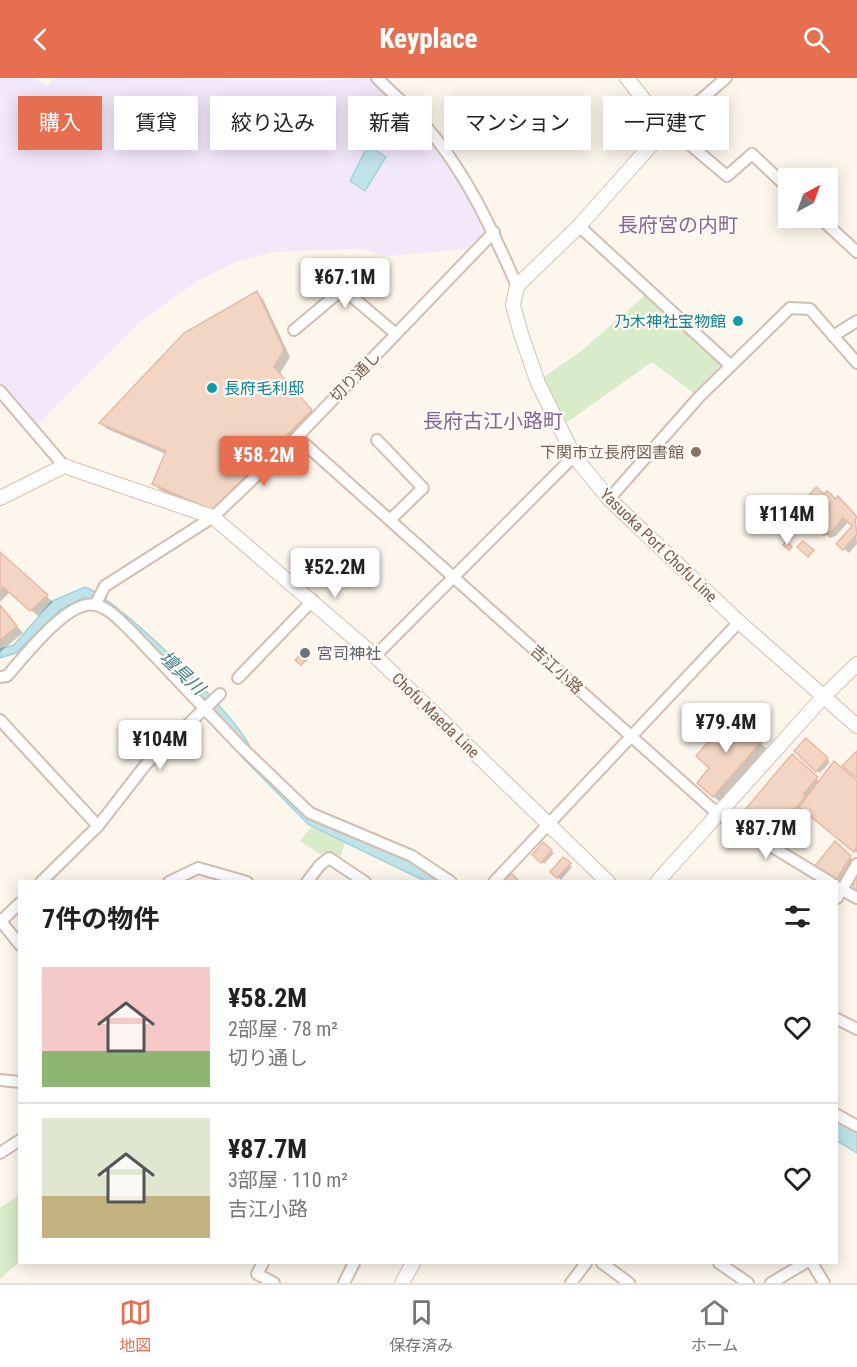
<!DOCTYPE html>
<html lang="ja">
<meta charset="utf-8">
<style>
:root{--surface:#fff;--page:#f6f6f6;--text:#222;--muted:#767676;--line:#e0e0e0;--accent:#e76f51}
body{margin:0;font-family:"Roboto Condensed","Noto Sans JP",sans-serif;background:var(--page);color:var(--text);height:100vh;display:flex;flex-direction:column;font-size:22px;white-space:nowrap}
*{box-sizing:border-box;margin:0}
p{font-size:20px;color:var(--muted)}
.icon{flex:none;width:33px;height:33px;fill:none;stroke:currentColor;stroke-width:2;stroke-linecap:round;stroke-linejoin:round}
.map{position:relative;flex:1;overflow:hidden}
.sheet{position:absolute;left:18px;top:802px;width:820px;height:384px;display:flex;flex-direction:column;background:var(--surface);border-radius:0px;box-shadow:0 3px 15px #0003}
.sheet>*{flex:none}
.banner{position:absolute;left:18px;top:18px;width:822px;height:54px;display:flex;gap:12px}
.needle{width:39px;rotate:41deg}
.fabs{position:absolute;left:778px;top:90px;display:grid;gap:12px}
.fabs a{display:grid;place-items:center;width:60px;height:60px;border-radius:0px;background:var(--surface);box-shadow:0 3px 15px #0003;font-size:30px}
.price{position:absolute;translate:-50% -51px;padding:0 14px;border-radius:6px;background:#fff;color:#222;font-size:20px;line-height:39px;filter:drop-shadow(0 2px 3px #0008)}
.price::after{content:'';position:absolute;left:50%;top:36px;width:18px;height:14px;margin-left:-9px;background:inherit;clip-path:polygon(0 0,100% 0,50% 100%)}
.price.active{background:var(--accent);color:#fff}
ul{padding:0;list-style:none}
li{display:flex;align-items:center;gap:18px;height:150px;padding:0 24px}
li+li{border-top:2px solid var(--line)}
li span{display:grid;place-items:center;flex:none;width:168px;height:120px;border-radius:0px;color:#555}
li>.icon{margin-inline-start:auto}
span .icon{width:72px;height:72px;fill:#fffc;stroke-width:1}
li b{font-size:26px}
h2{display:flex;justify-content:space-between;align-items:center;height:72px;padding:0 24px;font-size:26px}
.chip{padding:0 21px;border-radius:0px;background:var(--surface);box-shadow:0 3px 15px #0003;font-size:21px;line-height:54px}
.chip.active{background:var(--accent);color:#fff}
header{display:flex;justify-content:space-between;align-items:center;height:78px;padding:0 24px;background:var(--accent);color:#fff;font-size:27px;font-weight:800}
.tab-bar{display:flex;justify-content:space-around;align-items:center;height:84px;border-top:2px solid var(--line);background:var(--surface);font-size:16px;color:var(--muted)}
.tab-bar a{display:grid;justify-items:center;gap:3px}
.tab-bar .active{color:var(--accent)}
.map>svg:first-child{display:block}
.education{fill:#f3e8fa}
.green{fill:#d8ecc9}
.water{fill:#bfe3e8;stroke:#a5d3da;stroke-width:1.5}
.shadow{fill:#0003}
.building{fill:#f3d5c3;stroke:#e6bba3;stroke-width:1.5}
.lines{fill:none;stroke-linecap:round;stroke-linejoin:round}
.street-casing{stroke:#d1beb0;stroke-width:14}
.secondary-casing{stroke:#d6c0b0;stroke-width:16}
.street{stroke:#fff;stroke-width:10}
.secondary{stroke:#fff;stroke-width:14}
.culture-dot{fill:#0f9aa8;stroke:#fffaf3;stroke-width:2}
.education-dot{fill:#8d6e63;stroke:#fffaf3;stroke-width:2}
.worship-dot{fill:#6b7280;stroke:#fffaf3;stroke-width:2}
.labels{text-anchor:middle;stroke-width:4.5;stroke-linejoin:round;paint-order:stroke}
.culture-label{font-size:16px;fill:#0d838f;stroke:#fffaf3;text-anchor:end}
.street-label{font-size:16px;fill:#7a5c4d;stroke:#fffaf3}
.education-label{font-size:16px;fill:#785e54;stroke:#fffaf3;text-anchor:end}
.worship-label{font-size:16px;fill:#5b616d;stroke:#fffaf3;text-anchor:start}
.water-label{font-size:18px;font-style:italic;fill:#437c86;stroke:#fffaf3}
.quarter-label{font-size:20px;fill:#846695;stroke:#fffaf3}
</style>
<header><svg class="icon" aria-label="back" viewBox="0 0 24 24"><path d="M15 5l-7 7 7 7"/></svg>Keyplace<svg class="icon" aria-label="search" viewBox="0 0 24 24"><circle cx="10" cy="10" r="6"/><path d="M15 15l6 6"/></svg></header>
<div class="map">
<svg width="857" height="1205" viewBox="0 0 857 1205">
<rect width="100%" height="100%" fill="#fdf6ec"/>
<polygon class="education" points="0,0 33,0 48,8 54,0 331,2 377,0 424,45 494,154 478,170 389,178 361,171 319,172 274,174 238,183 199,202 145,240 33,352 0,313"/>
<g class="green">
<polygon points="649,214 730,287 699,319 652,284 566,345 542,300 580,274"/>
<polygon points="311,749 345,765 340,779 330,772 320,776 300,763"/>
<polygon points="19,1117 19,1184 0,1201 0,1130"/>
</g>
<g class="water">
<polygon points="368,67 386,79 365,113 350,103"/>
<path d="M85 509C115 519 247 645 252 675L299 730 411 782 443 804H427L309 747 241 678 243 667 194 609 102 524 84 519 61 531 16 575 0 580V571L14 567 52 523Z"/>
<polygon points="837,1043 857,1054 857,1075 837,1063"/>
</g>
<g class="shadow">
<polygon points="257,215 263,221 290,279 279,297 317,339 219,437 160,412 154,406 166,376 107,351 101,345"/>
<polygon points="824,418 836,423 838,420 855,435 857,466 849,475 838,466 853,448 848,444 836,458 830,460 818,449 831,429 825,424 809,442 798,432"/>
<polygon points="0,476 53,524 38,538 10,514 0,524"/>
<polygon points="0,528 23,555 0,574"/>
<polygon points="732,639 767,671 720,724 705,711"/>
<polygon points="806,662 830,684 820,695 796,673"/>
<polygon points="792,678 820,704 857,705 857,775 805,733 781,761 776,758 771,764 739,741"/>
<polygon points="835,765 855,784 840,807 821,793"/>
<polygon points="543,766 554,775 544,786 534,776"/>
<polygon points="564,781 572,789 561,802 552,794"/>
</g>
<g class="building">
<polygon points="257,213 284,272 274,289 312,332 212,432 152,406 166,373 99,345 184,255"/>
<polygon points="816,409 824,416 827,413 836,421 838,418 857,439 855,442 857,456 843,472 836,466 852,448 843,440 831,454 824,457 816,450 816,446 829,429 820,421 804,439 796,432"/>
<polygon points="786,463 792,469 789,472 783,467"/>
<polygon points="803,463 814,472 808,479 797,469"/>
<polygon points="0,474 48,517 30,533 3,509 0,512"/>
<polygon points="0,527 17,548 0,562"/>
<polygon points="304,572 310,578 306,583 300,578"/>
<polygon points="299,578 305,583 301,587 295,582"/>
<polygon points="732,637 761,664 713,719 697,705 709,690 696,678"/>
<polygon points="806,660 828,680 816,694 794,673"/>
<polygon points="857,673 857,700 842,688"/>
<polygon points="792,676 818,699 803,716 805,719 774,756 769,752 764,758 737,741"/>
<polygon points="834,683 857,703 857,769 854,774 799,729"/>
<polygon points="835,763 851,778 835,804 814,789"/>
<polygon points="543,764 552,772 541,785 532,777"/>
<polygon points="563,779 571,785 557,800 550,794"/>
<polygon points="511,795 520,804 504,803"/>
<polygon points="857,796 857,814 854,812 853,802"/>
</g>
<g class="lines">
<defs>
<g id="street">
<path d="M377 0C392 15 409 29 423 45 465 92 492 151 517 208"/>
<polyline points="669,49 727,98 752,76 789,111"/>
<polyline points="662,50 669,49 726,0"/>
<polyline points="820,140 857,174"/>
<polyline points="579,148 730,287"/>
<polyline points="294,252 343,211 396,256"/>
<polyline points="833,258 857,243"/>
<polyline points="0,313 64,388"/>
<polyline points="297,359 718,736 830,804"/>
<polyline points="377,362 423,410 390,442"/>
<polyline points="609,421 699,319 790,230 810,231 857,285"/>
<polyline points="95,527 105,508 213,439 297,359 494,154"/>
<polyline points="375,578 574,378"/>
<path d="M0 599 7 598C24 579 68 521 95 527 108 529 119 542 129 551L241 669 310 735 412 778 451 804"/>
<polyline points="238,600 313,522"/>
<polyline points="0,642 98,748"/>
<polyline points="41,804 98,748 147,685 220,616"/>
<polyline points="169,804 198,790 247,804"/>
<polyline points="307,804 320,787 329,780 365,804"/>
<polyline points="494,804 739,544"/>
<polyline points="837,809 857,820"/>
<polyline points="837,820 857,786"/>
<polyline points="0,842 20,867"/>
<polyline points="1,843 20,825"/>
<polyline points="837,941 857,951"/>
<polyline points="0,1002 20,1004"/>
<polyline points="837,1037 857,1048"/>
<polyline points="0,1075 20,1062"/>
<polyline points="263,1185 257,1196 274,1205"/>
<polyline points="602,1185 629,1205"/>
<polyline points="719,1185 748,1205"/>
<polyline points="812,1185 824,1205"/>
<polyline points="344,1205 354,1185"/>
<polyline points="571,1205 586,1185"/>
<polyline points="771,1205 805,1185"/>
</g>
<g id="secondary">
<polyline points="627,0 658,40 661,56 579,148 517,208 513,227 521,256 538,305 574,378 609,421 739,544 857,648"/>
<polyline points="0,420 64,388 213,439 375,578 608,804"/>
<polyline points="657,804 824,618 857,586"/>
<polyline points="402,1205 413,1185"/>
</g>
</defs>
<use href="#street" class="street-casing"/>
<use href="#secondary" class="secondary-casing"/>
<use href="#street" class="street"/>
<use href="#secondary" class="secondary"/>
</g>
<g class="culture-dot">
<circle cx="738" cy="243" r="6"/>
<circle cx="212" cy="310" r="6"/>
</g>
<circle class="education-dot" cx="696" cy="374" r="6"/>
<circle class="worship-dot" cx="305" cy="575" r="6"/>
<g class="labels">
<g class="culture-label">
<text x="726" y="249">乃木神社宝物館</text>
<text x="224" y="316" text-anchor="start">長府毛利邸</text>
</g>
<g class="street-label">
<text transform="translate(355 298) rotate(-46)" y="6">切り通し</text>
<text transform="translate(659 467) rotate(44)" y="6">Yasuoka Port Chofu Line</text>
<text transform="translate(557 591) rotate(42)" y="6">吉江小路</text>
<text transform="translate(436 637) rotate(44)" y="6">Chofu Maeda Line</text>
</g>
<g class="education-label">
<text x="684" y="380">下関市立長府図書館</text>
</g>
<g class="worship-label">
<text x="317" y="581">宮司神社</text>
</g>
<g class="water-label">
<text transform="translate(182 595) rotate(43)" y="6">壇具川</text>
</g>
<g class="quarter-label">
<text x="678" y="154">長府宮の内町</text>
<text x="493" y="350">長府古江小路町</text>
</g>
</g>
</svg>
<div class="fabs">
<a><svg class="needle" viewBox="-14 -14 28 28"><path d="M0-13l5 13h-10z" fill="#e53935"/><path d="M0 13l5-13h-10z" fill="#767676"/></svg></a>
</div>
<b class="price" style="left:345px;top:231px">¥67.1M</b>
<b class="price active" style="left:264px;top:409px">¥58.2M</b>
<b class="price" style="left:787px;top:468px">¥114M</b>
<b class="price" style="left:335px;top:521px">¥52.2M</b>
<b class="price" style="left:726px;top:676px">¥79.4M</b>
<b class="price" style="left:160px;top:693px">¥104M</b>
<b class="price" style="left:766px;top:782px">¥87.7M</b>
<div class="banner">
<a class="chip active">購入</a>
<a class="chip">賃貸</a>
<a class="chip">絞り込み</a>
<a class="chip">新着</a>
<a class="chip">マンション</a>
<a class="chip">一戸建て</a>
</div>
<section class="sheet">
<h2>7件の物件<svg class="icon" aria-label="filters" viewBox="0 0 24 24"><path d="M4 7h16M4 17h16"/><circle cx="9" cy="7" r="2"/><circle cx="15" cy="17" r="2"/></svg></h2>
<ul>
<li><span style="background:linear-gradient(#f6c9c9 70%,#8fb573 0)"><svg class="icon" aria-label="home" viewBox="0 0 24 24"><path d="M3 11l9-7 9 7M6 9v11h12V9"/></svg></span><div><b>¥58.2M</b><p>2部屋 · 78 m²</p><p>切り通し</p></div><svg class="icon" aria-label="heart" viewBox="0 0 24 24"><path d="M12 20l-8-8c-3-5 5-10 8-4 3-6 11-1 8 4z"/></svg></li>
<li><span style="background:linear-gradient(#dfe7d0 65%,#c2b280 0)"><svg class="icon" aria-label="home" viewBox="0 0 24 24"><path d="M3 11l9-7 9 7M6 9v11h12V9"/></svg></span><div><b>¥87.7M</b><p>3部屋 · 110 m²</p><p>吉江小路</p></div><svg class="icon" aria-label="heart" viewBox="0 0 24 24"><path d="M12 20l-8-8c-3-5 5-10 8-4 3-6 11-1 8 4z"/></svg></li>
</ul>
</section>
</div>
<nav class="tab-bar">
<a class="active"><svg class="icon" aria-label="map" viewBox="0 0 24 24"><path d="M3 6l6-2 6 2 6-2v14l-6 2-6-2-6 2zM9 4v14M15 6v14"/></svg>地図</a>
<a><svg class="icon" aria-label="saved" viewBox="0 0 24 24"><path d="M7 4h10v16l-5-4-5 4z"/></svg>保存済み</a>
<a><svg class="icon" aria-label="home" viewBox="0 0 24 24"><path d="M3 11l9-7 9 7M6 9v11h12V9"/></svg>ホーム</a>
</nav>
